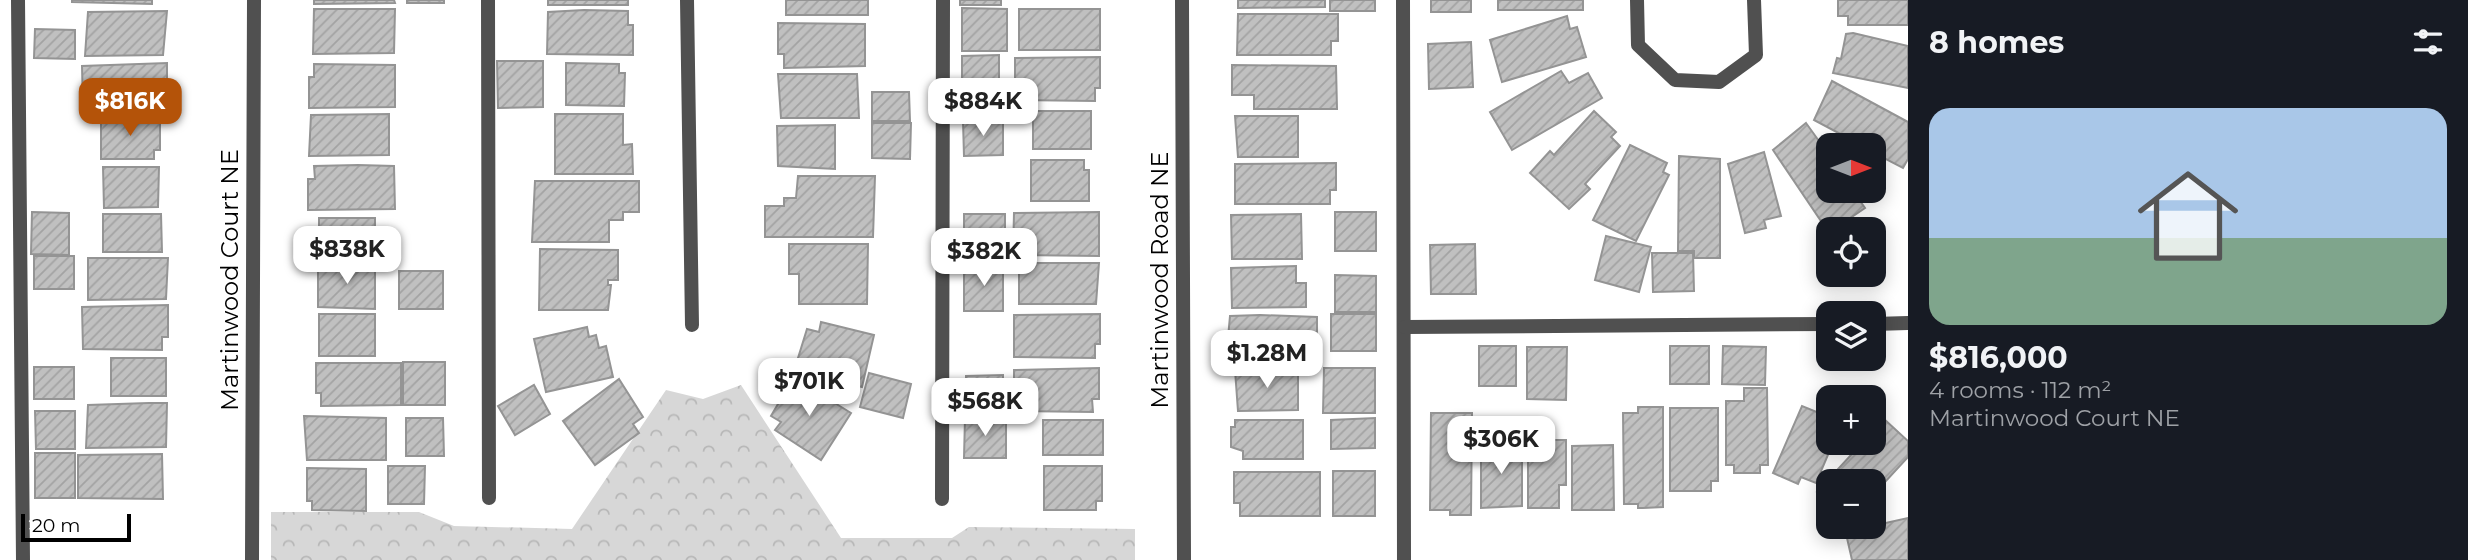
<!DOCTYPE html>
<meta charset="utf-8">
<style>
:root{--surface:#171b24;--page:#242831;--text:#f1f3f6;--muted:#9ea1a6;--accent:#b45309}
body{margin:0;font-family:Montserrat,sans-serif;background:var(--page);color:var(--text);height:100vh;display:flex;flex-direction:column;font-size:26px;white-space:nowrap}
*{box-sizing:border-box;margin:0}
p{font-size:23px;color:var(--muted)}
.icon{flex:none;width:38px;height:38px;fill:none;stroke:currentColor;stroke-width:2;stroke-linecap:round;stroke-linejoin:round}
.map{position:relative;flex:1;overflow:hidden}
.drawer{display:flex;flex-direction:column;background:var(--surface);width:560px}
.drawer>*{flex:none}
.needle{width:46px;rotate:90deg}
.fabs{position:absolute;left:1816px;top:133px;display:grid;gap:14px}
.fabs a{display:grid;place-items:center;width:70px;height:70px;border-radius:14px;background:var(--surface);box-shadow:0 4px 18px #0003;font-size:35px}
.scale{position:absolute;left:21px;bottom:18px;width:110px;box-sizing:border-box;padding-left:7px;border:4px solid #000;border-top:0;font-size:19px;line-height:24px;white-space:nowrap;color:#000;-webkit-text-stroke:5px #fff;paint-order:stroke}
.price{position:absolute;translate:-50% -60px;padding:0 16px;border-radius:14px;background:#fff;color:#222;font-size:23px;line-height:46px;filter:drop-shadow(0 2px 4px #0008)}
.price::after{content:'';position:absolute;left:50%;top:42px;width:21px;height:16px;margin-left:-10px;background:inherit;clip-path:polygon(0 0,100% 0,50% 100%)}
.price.current{background:var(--accent);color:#fff}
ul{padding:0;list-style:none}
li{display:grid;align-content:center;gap:14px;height:371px;padding:0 21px}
li span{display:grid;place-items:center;height:217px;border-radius:21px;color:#555}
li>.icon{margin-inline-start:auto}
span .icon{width:126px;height:126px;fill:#fffc;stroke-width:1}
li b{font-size:30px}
h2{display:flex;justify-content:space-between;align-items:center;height:84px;padding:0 21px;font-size:30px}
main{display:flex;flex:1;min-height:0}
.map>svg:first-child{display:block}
.forest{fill:url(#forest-crowns)}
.building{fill:url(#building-hatch);stroke:#949494;stroke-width:2}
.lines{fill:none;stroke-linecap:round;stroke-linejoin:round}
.service{stroke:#505050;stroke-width:14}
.minor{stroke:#505050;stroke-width:14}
.labels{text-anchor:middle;stroke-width:6;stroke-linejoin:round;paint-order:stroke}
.street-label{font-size:24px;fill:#000;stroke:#fff}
</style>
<main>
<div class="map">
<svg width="1908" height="560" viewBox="0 0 1908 560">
<defs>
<pattern id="forest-crowns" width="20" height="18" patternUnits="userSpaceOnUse" patternTransform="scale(1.75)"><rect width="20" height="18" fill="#d7d7d7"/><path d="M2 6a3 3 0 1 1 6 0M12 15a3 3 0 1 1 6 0" fill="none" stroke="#b7b7b7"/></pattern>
<pattern id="building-hatch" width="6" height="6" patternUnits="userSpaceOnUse" patternTransform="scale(1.75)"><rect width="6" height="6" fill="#c0c0c0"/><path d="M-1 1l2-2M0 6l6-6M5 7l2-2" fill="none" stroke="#a3a3a3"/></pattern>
</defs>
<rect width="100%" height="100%" fill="#fff"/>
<polygon class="forest" points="741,385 841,538 952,538 969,527 1135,529 1135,560 271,560 271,512 419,512 454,526 572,529 666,390 703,399"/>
<g class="building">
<polygon points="72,0 152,0 152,4 72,2"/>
<polygon points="314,0 394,0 395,3 314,4"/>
<rect x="407" y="0" width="37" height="3"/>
<rect x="548" y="0" width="80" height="5"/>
<rect x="786" y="0" width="82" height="15"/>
<rect x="960" y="0" width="41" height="5"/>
<polygon points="1238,0 1325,0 1325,7 1238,8"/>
<rect x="1330" y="0" width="45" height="11"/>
<rect x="1431" y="0" width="40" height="12"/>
<rect x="1498" y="0" width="85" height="10"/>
<polygon points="1838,0 1908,0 1908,25 1848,25 1848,16 1838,16"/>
<polygon points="962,8 1007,9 1007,51 962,51"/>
<polygon points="314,9 395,9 394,53 313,54"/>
<rect x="1019" y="9" width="81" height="41"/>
<polygon points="584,10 628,11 628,25 633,25 633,55 547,54 548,12"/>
<polygon points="167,11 163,55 85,56 88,12"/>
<polygon points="1238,14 1338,14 1338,41 1331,41 1331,55 1237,55"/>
<polygon points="1567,16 1570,29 1577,27 1586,57 1502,82 1490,40"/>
<polygon points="778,23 865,24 865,66 784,68 784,54 778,54"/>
<polygon points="35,29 75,30 75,59 34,58"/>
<polygon points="1853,33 1908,46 1908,88 1833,73 1837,58 1841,59 1846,34"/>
<polygon points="1471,42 1473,87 1429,89 1428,44"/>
<polygon points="999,55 999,95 962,95 962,56"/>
<polygon points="1100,57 1100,88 1095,88 1095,101 1015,100 1015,58"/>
<polygon points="497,61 543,61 543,107 498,108"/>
<polygon points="167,63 167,94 162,94 162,108 83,107 82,66"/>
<polygon points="566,63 619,64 619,73 625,73 624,106 566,105"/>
<polygon points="314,64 395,65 395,107 309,108 309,77 314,77"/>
<polygon points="1232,65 1336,66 1337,109 1254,109 1254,95 1232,95"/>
<polygon points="1561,71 1569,83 1588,73 1602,98 1512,150 1490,112"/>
<polygon points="778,74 857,74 859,118 781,118"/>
<polygon points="1832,81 1908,122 1908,159 1903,168 1874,153 1874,145 1861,145 1814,120"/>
<polygon points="872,92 909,92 910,121 872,121"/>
<rect x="1033" y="111" width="58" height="38"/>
<polygon points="1594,111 1616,132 1611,137 1620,146 1585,184 1590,189 1569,209 1530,173 1550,151 1554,155"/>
<polygon points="389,114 389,155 309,156 311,115"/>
<polygon points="555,114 623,114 623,145 632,144 633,174 555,174"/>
<polygon points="1235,116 1298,116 1298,157 1238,157"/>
<polygon points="101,118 160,118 160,150 154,150 154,159 101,159"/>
<polygon points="1003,120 1003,155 964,156 963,121"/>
<polygon points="872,123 911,123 910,159 872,158"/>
<polygon points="1806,123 1829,155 1829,191 1853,191 1865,208 1834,229 1829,229 1829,233 1773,150"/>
<polygon points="835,125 835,169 778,166 777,126"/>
<polygon points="1630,145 1667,163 1663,172 1669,175 1636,241 1593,220"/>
<polygon points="1764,152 1781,216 1764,220 1766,228 1745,233 1728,164"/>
<polygon points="1679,156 1720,159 1720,258 1694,258 1694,251 1678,251"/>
<polygon points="1031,160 1084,160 1084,170 1089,170 1089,201 1031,201"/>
<polygon points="1336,163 1336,190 1330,190 1330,204 1235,204 1235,164"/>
<polygon points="358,165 394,166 395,209 308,210 308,179 315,179 314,166"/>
<polygon points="103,167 159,167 158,207 104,208"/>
<polygon points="798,176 875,176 873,237 765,237 765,206 784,206 784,198 796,198"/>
<polygon points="535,181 639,181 639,212 623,212 623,220 609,220 609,242 532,242"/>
<polygon points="32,212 69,213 69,255 31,254"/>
<polygon points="1099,212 1099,256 1013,255 1014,213"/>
<rect x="1335" y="212" width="41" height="39"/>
<polygon points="103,214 161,214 162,252 103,252"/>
<rect x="964" y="214" width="41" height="29"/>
<polygon points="1301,214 1302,259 1232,259 1231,215"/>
<rect x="319" y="218" width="56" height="38"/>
<polygon points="1606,236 1651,247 1639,292 1595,280"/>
<polygon points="789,244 868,244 867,304 799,304 799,274 789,274"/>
<polygon points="1475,244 1476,294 1431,294 1430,245"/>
<polygon points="540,249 618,250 618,280 608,280 608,285 611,285 608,310 539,310"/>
<polygon points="1652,253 1693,253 1694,291 1653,292"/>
<rect x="34" y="256" width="40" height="33"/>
<polygon points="88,258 168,258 166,299 88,300"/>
<polygon points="1019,263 1099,263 1096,304 1019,304"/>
<polygon points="318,264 375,264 375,309 318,307"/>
<rect x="964" y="264" width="39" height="47"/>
<polygon points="1296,266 1296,283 1306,283 1306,307 1232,308 1231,268"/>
<rect x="399" y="271" width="44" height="38"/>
<polygon points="1335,275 1376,276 1376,312 1335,312"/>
<polygon points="168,305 168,337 162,337 162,350 83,349 82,307"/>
<rect x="319" y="314" width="56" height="42"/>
<polygon points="1100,314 1100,344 1095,344 1095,358 1014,357 1014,315"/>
<rect x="1331" y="314" width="45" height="37"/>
<polygon points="1260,315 1317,317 1317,363 1233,364 1233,349 1227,349 1230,316"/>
<polygon points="821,322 874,335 862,387 794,371 807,329 819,332"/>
<polygon points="587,327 589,337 596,335 599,348 606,346 613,377 546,392 534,339"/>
<rect x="1479" y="346" width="37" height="40"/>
<rect x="1670" y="346" width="39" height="38"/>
<polygon points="1723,346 1766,347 1765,385 1722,384"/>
<polygon points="1527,347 1567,347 1566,400 1527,399"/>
<rect x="111" y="358" width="55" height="38"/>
<rect x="403" y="362" width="42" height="43"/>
<polygon points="316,363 401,363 401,405 321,406 321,393 316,393"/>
<rect x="34" y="367" width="40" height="32"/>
<polygon points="1099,368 1099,399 1092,399 1093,412 1014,411 1014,370"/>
<polygon points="1324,368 1375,368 1375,413 1323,413"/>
<polygon points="1251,369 1298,370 1298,410 1238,411 1235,370"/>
<polygon points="869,373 911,384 903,418 860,407"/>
<polygon points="1003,375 1003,411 966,412 966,376"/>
<polygon points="791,376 851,413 821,460 775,430 781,422 771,416 778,404 775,402"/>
<polygon points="619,379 643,417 633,424 639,433 595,465 563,421"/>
<polygon points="534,385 550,414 515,435 498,406"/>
<polygon points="1744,388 1767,388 1768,465 1760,465 1760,473 1734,473 1734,465 1726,465 1726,401 1744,401"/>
<polygon points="1824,401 1829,403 1829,443 1833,443 1816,483 1801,477 1798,484 1773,473 1802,406 1819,413"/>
<polygon points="149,403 167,403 166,447 86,448 88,405"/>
<polygon points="1638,407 1663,407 1663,507 1643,508 1638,508 1638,504 1624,504 1623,413 1638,413"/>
<polygon points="1670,408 1718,408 1718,481 1711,481 1711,491 1670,491"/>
<polygon points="35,411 75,411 75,449 36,449"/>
<polygon points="1431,413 1472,413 1471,515 1450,515 1450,510 1430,510"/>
<polygon points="304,416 386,418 386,460 307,460"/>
<polygon points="406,418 443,418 444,456 406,456"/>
<polygon points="965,418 1006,418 1006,458 964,458"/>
<polygon points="1375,418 1375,448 1331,449 1331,420"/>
<polygon points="1884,419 1908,441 1908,457 1874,494 1874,481 1829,481 1829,503 1817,492 1862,443 1874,443 1874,430"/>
<rect x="1043" y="420" width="60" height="35"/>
<polygon points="1235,420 1303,420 1303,459 1243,459 1243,451 1231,447 1231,427 1235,427"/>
<polygon points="1528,440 1566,440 1566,485 1559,485 1559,508 1528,508"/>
<polygon points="1481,445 1522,445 1522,506 1481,508"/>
<polygon points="1613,445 1614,510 1572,510 1572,446"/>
<rect x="35" y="453" width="40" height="45"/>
<polygon points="162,454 163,499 78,498 78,455"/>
<polygon points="388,466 425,466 424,504 388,504"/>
<polygon points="1044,466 1102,466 1102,501 1096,501 1096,510 1044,510"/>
<polygon points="307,468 366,469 366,511 312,510 312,501 307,501"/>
<rect x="1333" y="471" width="42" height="45"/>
<polygon points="1234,472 1320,472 1320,516 1240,516 1240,503 1234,503"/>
<polygon points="1908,518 1908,560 1852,560 1847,538 1856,536 1854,530"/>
</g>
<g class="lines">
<g class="service">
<polyline points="18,0 23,560"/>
<polyline points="488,0 489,498"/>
<polyline points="1403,0 1404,560"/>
<polyline points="1874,324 1908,323"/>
<polyline points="1405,327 1829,324"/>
<polyline points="942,499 943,0"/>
</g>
<g class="minor">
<polyline points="687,0 692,325"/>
<polyline points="1182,0 1184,560"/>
<polyline points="1637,0 1638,45 1675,80 1719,82 1756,55 1754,0"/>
<polyline points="252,560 254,0"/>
</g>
</g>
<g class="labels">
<g class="street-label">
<text transform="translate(230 280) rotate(-90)" y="8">Martinwood Court NE</text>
<text transform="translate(1160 280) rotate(-90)" y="8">Martinwood Road NE</text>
</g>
</g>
</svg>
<div class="fabs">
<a><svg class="needle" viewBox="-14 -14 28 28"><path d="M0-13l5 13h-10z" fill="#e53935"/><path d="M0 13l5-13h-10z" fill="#9ea1a6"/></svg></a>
<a><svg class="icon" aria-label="locate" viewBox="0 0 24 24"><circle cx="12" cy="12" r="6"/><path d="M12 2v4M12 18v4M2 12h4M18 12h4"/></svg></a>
<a><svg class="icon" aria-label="layers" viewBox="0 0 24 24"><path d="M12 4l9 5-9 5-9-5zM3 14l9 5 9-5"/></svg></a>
<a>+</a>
<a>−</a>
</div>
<div class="scale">20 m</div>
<b class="price current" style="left:130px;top:138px">$816K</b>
<b class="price" style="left:983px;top:138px">$884K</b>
<b class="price" style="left:347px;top:286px">$838K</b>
<b class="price" style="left:984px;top:288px">$382K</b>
<b class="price" style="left:1267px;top:390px">$1.28M</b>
<b class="price" style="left:809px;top:418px">$701K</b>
<b class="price" style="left:985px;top:438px">$568K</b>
<b class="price" style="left:1501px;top:476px">$306K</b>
</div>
<section class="drawer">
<h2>8 homes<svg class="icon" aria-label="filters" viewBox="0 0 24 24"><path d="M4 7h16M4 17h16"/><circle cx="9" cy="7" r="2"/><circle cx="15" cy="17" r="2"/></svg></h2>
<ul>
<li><span style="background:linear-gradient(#a9c7e8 60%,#7fa58c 0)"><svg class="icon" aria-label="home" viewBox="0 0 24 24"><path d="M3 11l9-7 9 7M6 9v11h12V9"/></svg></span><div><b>$816,000</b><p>4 rooms · 112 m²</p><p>Martinwood Court NE</p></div></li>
</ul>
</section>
</main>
